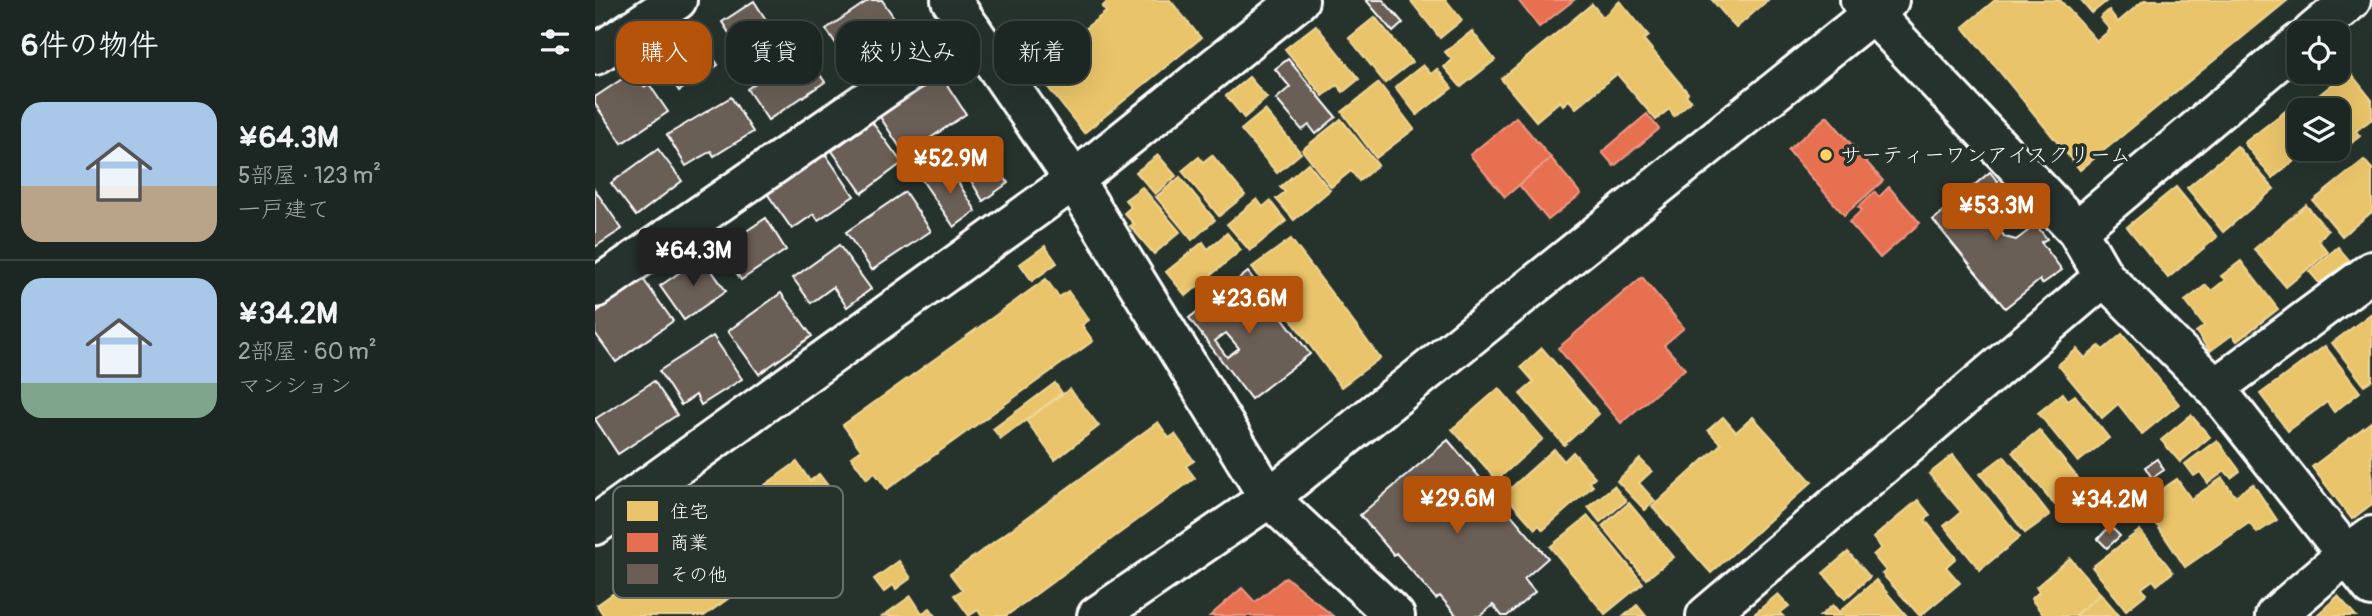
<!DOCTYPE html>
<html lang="ja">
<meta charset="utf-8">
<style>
:root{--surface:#1c2622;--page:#29322f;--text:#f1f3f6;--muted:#a0a5a5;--line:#3a4340;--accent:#b45309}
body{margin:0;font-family:Pangolin,"Klee One",sans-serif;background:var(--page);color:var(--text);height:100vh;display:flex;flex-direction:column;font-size:26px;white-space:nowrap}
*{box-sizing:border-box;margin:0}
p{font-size:23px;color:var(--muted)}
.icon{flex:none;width:38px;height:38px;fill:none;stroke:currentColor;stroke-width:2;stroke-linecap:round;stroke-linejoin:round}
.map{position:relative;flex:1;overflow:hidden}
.details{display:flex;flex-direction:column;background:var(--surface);width:595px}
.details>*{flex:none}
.banner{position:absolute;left:21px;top:21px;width:665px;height:63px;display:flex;gap:14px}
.tools{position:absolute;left:1692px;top:21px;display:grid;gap:14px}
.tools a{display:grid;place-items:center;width:63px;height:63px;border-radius:14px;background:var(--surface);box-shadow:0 7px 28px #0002,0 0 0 2px var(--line);font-size:35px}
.price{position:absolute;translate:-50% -60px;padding:0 16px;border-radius:7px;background:var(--accent);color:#fff;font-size:23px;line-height:46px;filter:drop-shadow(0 2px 4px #0008)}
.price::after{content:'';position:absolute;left:50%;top:42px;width:21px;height:16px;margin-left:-10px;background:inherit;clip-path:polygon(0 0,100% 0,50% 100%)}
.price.current{background:#222;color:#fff}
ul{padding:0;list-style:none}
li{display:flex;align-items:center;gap:21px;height:175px;padding:0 21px}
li+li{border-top:2px solid var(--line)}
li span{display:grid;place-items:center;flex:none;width:196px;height:140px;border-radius:21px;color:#555}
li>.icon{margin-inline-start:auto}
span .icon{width:84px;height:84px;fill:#fffc;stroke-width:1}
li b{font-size:30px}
h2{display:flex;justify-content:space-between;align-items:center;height:84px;padding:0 21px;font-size:30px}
.chip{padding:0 24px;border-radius:21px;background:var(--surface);box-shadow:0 7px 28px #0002,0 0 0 2px var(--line);font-size:24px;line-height:63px}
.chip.current{background:var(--accent);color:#fff}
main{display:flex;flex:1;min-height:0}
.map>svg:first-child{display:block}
.homes{fill:#e9c46a;stroke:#f0d697;stroke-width:2}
.shops{fill:#e76f51;stroke:#ee9a85;stroke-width:2}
.building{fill:#6a5e56;stroke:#fff;stroke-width:2;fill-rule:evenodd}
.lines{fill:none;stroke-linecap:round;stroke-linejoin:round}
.minor-casing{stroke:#fff;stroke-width:44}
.minor{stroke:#26332d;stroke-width:38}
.poi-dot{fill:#ffd166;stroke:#26332d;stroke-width:2.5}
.labels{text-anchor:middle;stroke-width:7;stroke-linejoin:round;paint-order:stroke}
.poi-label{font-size:21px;fill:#fff;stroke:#26332d;text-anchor:start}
.key{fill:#26332d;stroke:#67706c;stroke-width:2}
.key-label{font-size:19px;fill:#fff}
</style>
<main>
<section class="details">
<h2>6件の物件<svg class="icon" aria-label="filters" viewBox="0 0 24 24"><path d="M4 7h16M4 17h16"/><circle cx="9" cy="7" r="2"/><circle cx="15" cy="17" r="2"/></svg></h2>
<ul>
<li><span style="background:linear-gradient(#a9c7e8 60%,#b9a48a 0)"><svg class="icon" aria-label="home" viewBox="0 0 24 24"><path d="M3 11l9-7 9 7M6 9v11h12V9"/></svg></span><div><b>¥64.3M</b><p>5部屋 · 123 m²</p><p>一戸建て</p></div></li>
<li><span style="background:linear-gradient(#a9c7e8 75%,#7fa58c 0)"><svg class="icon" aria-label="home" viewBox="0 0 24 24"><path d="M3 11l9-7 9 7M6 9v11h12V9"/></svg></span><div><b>¥34.2M</b><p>2部屋 · 60 m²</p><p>マンション</p></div></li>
</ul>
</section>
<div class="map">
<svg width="1777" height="616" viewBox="0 0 1777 616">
<rect width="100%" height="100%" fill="#26332d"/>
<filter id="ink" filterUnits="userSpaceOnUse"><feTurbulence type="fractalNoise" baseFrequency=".0143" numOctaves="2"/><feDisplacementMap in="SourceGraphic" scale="14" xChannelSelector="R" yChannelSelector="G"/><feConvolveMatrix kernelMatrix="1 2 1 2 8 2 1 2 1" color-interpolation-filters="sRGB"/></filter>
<g filter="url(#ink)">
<g class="homes">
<polygon points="512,0 575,0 606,38 489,133 440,71 451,62 447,57 456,49 444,35 459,23 471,37 481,28 484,33 511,12 507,7 513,1"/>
<polygon points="815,0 851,0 867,20 845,38"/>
<polygon points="1117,0 1173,0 1141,28"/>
<polygon points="1400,0 1465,0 1502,41 1515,30 1505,18 1514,10 1523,22 1549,0 1693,0 1485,170 1368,27"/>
<polygon points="1486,0 1513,0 1497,13"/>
<polygon points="1025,1 1054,36 1049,40 1093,93 1091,95 1096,101 1079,116 1074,109 1061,120 1022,74 981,108 974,100 968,105 965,101 941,121 906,79 997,4 1008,17"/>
<polygon points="780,17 817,62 790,83 754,38"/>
<polygon points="721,25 764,79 748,92 742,85 728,96 690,49"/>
<polygon points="877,31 900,60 866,87 849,67 857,60 850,52"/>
<polygon points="828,65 836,74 842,69 857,88 822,115 800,87"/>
<polygon points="1754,71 1777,100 1777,119 1761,131 1765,136 1748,150 1743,143 1743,110 1711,110 1709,107"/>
<polygon points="654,77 672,98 649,118 631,96"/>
<polygon points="784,83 819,129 781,158 747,112"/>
<polygon points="1697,106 1704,115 1704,149 1715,149 1677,178 1649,143"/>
<polygon points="670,110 706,153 682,173 646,130"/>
<polygon points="746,119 783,165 764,181 756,171 736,187 707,150"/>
<polygon points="1642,146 1679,189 1628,232 1592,188"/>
<polygon points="563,155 581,176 560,194 541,172"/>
<polygon points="617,155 650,195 624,216 587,171 604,157 608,162"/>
<polygon points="1769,160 1777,169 1777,212 1747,236 1718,201"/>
<polygon points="713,163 735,190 699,220 681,199 690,192 685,187"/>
<polygon points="585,177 620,220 597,240 561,197"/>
<polygon points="547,187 585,232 559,254 535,226 539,224 529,213 536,207 530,200"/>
<polygon points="1581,187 1622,237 1573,278 1532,227"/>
<polygon points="662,199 668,207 675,201 691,221 655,251 632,224"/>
<polygon points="1711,205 1733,231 1723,240 1733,252 1691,287 1659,249"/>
<polygon points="632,233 646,250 591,296 571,272 608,242 613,249"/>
<polygon points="696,239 785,358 746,387 657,267"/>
<polygon points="450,246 462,263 437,281 425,264"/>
<polygon points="1743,247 1760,267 1731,291 1714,271"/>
<polygon points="1646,261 1683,309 1642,341 1637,335 1615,351 1601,332 1609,326 1590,301 1611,285 1616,291 1630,280 1626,276"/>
<polygon points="451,279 464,297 473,291 494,320 487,325 498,341 292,489 280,473 272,479 256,457 266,450 248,425"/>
<polygon points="1777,313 1777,380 1769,385 1737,343"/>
<polygon points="1527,334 1584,404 1547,434 1523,404 1507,418 1463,365 1482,349 1490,358 1504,346 1508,350"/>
<polygon points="1730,346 1765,392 1739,412 1732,402 1693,431 1665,394"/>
<polygon points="947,348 1004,414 969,445 925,394 939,382 926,367"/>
<polygon points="460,383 467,393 406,439 398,429"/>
<polygon points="904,388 948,439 902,480 857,429"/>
<polygon points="475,389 504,426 460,460 431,420"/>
<polygon points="1468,393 1473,400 1480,395 1514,438 1483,462 1443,413"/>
<polygon points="1596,415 1615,437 1585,462 1566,440"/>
<polygon points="1128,417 1141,432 1158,417 1217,482 1116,573 1057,507 1126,444 1113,430"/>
<polygon points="563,422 574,438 580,434 599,461 591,466 600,478 411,616 387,616 383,610 374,616 359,595 367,590 355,574"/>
<polygon points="1776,422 1777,504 1757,519 1717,467"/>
<polygon points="1444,430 1487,483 1460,505 1417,452"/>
<polygon points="1622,440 1645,471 1636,478 1630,471 1613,483 1605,472 1599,476 1590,464"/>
<polygon points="959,449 969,461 978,452 1000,477 994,482 998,486 948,530 944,525 940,529 909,494"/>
<polygon points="1358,455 1425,537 1385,570 1349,526 1366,512 1334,474"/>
<polygon points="1409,456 1455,515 1430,533 1385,474"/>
<polygon points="1045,459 1057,471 1044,483 1060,501 1050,510 1022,481"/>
<polygon points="202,462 215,481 224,474 240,495 230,502 243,520 109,616 9,616 2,605"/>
<polygon points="1627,478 1640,496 1658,484 1682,520 1662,533 1654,523 1590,567 1547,503 1582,479 1596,499"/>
<polygon points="1019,486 1031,501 1005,522 993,507"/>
<polygon points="1323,500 1335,515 1330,520 1361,558 1351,567 1365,583 1325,616 1287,574 1291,571 1278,555 1286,548 1278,538"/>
<polygon points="1034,503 1079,557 1051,579 1007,526"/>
<polygon points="993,516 1048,583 1010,614 955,547"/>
<polygon points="1545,530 1578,572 1562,585 1558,580 1547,588 1551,594 1531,610 1497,567"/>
<polygon points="1253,552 1275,577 1250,599 1228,573"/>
<polygon points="1475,558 1506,594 1479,616 1449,616 1436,599 1444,592 1441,587"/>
<polygon points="304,561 316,578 301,589 298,585 289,592 279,579"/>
<polygon points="1281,580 1312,616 1225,616 1238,605 1244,612"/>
<polygon points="1183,594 1194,606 1185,613 1188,616 1157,616"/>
<polygon points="1506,594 1525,616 1479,616"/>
<polygon points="316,596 327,613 335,608 341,616 288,616"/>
<polygon points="1743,596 1761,616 1721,616"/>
<polygon points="1042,605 1051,616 1029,616"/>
</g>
<g class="shops">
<polygon points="923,0 979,0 944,27"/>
<polygon points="1052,114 1064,129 1019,166 1007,152"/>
<polygon points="1232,116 1288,181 1249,215 1193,150"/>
<polygon points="921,117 956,158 910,197 875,155"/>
<polygon points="956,158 986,194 953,220 924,185"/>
<polygon points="1294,187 1325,223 1285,258 1254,222 1267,210 1263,207 1280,192 1284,197"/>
<polygon points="1047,277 1089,328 1069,345 1090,369 1026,423 963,348"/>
<polygon points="691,577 738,616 615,616 647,588 660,602"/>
</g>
<g class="building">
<polygon points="274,0 287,0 309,32 257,67 231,29"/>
<polygon points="771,0 788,0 808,23 798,32"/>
<polygon points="159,1 184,40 152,61 127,22"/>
<polygon points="104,36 123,65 84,91 60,54 75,44 80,52"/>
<polygon points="208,50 230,82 173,120 152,89"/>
<polygon points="693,59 741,117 721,134 714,125 707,130 681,99 695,87 680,69"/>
<polygon points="339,65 371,114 310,155 278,106"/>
<polygon points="33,75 40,84 45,81 49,87 54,84 73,112 27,143 0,104 0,97"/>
<polygon points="136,97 158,132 119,156 116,151 91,166 72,135"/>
<polygon points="277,122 307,163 267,193 237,151"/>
<polygon points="387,141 413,183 388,201 362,157"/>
<polygon points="63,149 87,181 41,216 16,183"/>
<polygon points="229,152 259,196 223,220 219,214 197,229 171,192"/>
<polygon points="353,166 381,211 359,227 327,180"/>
<polygon points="1395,172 1419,202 1396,220 1410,237 1421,240 1441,225 1452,239 1446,242 1467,270 1447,284 1445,280 1410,308 1338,220"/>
<polygon points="0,190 27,229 0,247"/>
<polygon points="310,192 336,231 277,270 251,232"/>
<polygon points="171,218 191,250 146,280 126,248"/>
<polygon points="244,245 276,289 252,307 238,287 216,303 198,278"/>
<polygon points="107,257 131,291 89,320 65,286"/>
<path d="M653 272 715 354 656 399 594 318ZM631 333 644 348 632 357 620 341Z"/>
<polygon points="48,279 78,321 21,362 0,333 0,313"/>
<polygon points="186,293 217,336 164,374 133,331"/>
<polygon points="118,336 147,379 106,405 101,395 86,405 64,371"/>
<polygon points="59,381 82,415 23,454 0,419"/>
<polygon points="853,440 953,558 929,579 940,592 912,616 907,616 898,605 885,616 862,616 845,596 841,599 801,553 799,555 765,515"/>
<polygon points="1562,459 1569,470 1557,478 1550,467"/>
<polygon points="1515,526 1525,536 1512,548 1503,539"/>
</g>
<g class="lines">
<defs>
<g id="minor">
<polyline points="356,0 479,180 674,498 800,616"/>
<polyline points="1265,0 1482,230 1509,277 1620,388 1777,587"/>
<polyline points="1717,33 1756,0"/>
<polyline points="0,55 82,0"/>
<polyline points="1482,230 1704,43"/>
<polyline points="0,288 376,29"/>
<polyline points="1620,388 1777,271"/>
<polyline points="0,525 479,180 704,0"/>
<polyline points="502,616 674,498 1294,0"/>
<polyline points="1111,616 1509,277"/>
<polyline points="1680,616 1752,554 1777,536"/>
</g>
</defs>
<use href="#minor" class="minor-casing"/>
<use href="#minor" class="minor"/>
</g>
</g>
<circle class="poi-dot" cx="1231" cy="155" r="7"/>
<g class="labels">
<g class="poi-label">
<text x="1245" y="162">サーティーワンアイスクリーム</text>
</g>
</g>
<rect x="18" y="486" width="230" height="112" rx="10" class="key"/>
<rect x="32" y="501" width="31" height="20" fill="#e9c46a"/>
<rect x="32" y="533" width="31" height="19" fill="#e76f51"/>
<rect x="32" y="564" width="31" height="20" fill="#6a5e56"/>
<g class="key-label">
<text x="75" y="518">住宅</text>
<text x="75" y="549">商業</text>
<text x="75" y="581">その他</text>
</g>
</svg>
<div class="tools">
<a><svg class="icon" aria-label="locate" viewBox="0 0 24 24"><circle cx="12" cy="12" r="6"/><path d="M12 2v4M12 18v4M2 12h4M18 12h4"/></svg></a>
<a><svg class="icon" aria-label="layers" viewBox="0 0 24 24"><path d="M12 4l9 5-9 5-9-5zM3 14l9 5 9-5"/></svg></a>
</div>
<b class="price" style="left:355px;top:196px">¥52.9M</b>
<b class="price" style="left:1401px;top:243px">¥53.3M</b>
<b class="price current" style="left:98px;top:288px">¥64.3M</b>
<b class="price" style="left:654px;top:336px">¥23.6M</b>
<b class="price" style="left:862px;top:536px">¥29.6M</b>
<b class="price" style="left:1514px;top:537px">¥34.2M</b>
<div class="banner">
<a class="chip current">購入</a>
<a class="chip">賃貸</a>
<a class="chip">絞り込み</a>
<a class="chip">新着</a>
</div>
</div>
</main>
